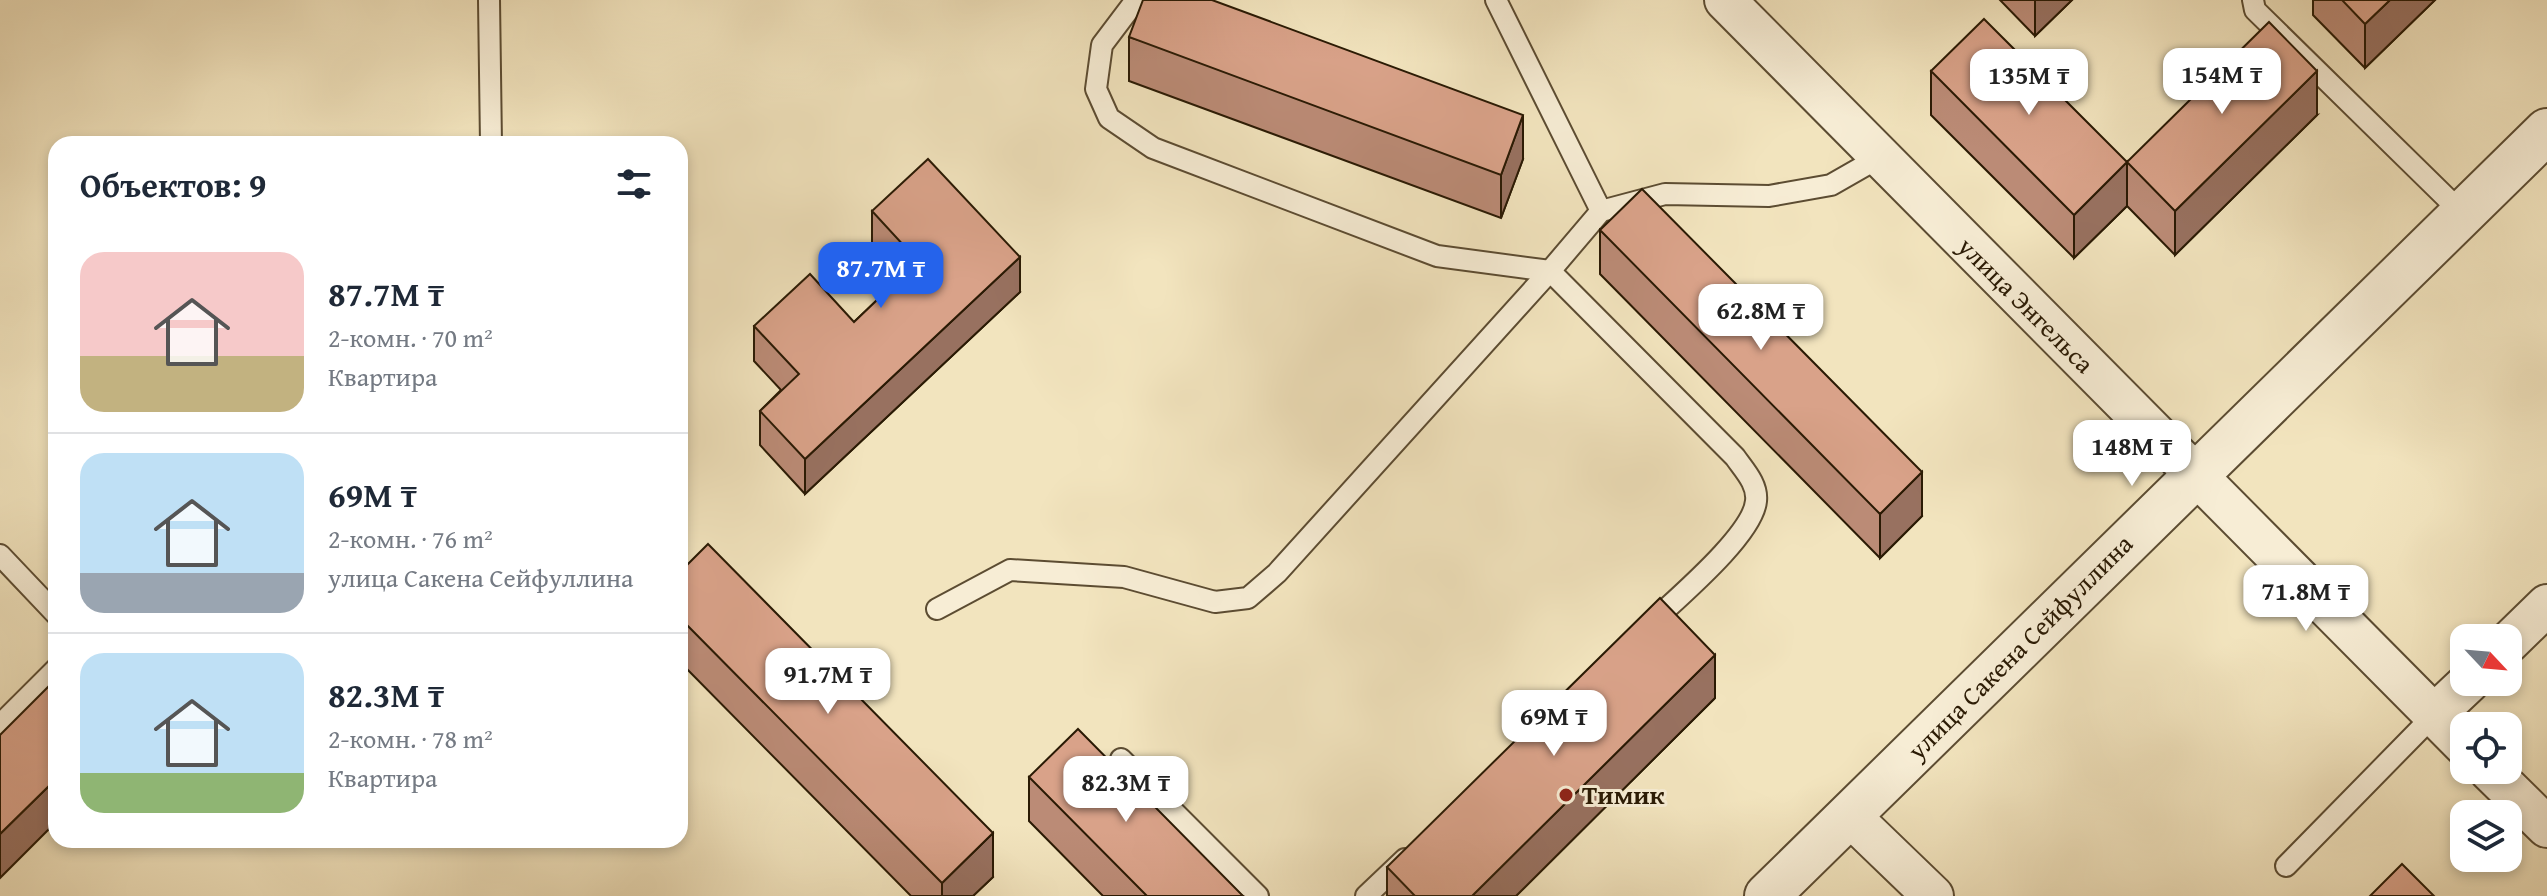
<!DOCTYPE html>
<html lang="ru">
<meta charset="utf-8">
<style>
:root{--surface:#fff;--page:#f2f2f3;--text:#1f2937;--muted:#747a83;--line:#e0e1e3;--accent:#2563eb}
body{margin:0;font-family:"Gentium Book Plus",serif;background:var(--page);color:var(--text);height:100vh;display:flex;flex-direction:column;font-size:30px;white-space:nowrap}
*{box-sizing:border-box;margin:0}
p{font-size:26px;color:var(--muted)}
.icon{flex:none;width:44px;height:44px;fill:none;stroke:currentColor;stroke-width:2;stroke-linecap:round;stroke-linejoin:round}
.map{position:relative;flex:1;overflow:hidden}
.panel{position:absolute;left:48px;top:136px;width:640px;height:712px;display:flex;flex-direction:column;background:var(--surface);border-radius:24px;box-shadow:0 4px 12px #0003}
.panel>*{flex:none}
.needle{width:52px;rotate:116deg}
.buttons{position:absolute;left:2450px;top:624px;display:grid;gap:16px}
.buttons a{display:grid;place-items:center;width:72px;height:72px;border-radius:16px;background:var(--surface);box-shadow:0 4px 12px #0003;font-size:40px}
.price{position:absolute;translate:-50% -68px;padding:0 18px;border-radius:16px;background:#fff;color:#222;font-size:26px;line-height:52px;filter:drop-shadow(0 2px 4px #0008)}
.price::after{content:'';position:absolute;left:50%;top:48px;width:24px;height:18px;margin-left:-12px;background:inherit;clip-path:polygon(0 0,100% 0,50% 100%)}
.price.current{background:var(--accent);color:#fff}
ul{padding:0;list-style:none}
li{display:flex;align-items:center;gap:24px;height:200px;padding:0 32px}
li+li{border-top:2px solid var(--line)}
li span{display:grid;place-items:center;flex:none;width:224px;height:160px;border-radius:24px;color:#555}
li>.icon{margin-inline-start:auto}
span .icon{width:96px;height:96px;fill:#fffc;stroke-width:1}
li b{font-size:34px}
h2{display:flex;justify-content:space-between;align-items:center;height:96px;padding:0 32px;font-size:34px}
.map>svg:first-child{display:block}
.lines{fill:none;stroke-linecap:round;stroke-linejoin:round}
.service-casing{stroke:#5c4c32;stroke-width:24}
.minor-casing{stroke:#5c4c32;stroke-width:44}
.tertiary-casing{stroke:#5c4c32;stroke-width:48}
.service{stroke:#f7edd5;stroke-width:20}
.minor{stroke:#f7edd5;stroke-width:40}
.tertiary{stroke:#f7edd5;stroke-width:44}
.wall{fill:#bb8b76;stroke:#2a1a04;stroke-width:2}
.shaded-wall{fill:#987160;stroke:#2a1a04;stroke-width:2}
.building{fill:#d9a289;stroke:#2a1a04;stroke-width:2}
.poi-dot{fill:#8f2418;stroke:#f7edd5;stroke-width:3}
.labels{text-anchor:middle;stroke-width:6;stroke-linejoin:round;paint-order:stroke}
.street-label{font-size:26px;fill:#2a1a04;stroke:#f7edd5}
.poi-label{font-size:26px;font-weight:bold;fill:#2a1a04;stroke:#f7edd5;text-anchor:start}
</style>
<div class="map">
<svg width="2547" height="896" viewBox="0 0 2547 896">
<rect width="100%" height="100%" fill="#f2e4be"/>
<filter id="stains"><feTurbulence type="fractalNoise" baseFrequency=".0025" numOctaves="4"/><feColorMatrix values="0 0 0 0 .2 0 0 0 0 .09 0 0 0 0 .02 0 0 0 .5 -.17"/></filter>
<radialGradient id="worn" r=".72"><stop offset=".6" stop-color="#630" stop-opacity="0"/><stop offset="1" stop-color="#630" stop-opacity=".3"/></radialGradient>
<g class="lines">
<defs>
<g id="service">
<polyline points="489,0 491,144"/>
<path d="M1136 0 1102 45 1096 89 1109 118 1153 148 1437 256 1550 271 1735 457C1744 470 1758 484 1756 501 1753 535 1676 599 1651 623"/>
<polyline points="1496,0 1601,211"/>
<polyline points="2253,0 2255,10 2463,214"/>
<polyline points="0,555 56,614"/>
<polyline points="937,609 1010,570 1124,577 1215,602 1248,598 1277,573 1550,271 1601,211 1665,194 1769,196 1831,185 1880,157"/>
<polyline points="0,725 56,669"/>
<polyline points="1121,759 1258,896"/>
<polyline points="2286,866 2434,715"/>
<polyline points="1366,896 1405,859"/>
</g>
<g id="minor">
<polyline points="1725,0 2464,745"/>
<polyline points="2508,643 2547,605"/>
<polyline points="2434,715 2469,682"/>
<polyline points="2489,770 2547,827"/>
<polyline points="1850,816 1933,896"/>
</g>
<polyline id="tertiary" points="1767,896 2547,131"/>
</defs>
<use href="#service" class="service-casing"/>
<use href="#minor" class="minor-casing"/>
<use href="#tertiary" class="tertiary-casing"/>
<use href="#service" class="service"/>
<use href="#minor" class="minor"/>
<use href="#tertiary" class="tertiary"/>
</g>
<g class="wall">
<polygon points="2000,0 2072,0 2035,36"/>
<polygon points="2313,0 2435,0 2365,68 2313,15"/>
<polygon points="1129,37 1523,159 1501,218 1129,81"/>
<polygon points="1931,71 2127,162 2317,115 2175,255 2127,206 2074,258 1931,115"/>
<polygon points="872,211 1020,292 805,494 760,445 760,411 781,390 754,361 754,326 854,322 901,277 872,245"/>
<polygon points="1600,230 1922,516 1880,558 1600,274"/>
<polygon points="680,572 993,877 973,896 911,896 680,662"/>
<polygon points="1715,698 1516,896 1387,896 1387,867"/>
<polygon points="1029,777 1243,896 1103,896 1029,821"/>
</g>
<g class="shaded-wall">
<polygon points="2035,0 2072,0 2035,36"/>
<polygon points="2390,0 2435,0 2365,68 2365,24"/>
<polygon points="2317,71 2317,115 2175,255 2175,211"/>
<polygon points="1523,115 1523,159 1501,218 1501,175"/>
<polygon points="2127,162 2127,206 2074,258 2074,215"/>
<polygon points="1020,257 1020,292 805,494 805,459"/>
<polygon points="1922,472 1922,516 1880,558 1880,514"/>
<polygon points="1715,655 1715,698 1516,896 1472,896"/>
<polygon points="56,779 56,822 0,878 0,834"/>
<polygon points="993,833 993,877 973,896 942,896 942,883"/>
</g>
<g class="building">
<polygon points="1143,0 1212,0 1523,115 1501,175 1129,37"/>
<polygon points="2342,0 2390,0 2365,24"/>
<polygon points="1984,19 2127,162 2074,215 1931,71"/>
<polygon points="2269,22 2317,71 2175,211 2127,162"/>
<polygon points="928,159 1020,257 805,459 760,411 799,374 754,326 810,274 854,322 918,261 872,211"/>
<polygon points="1642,189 1922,472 1880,514 1600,230"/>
<polygon points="708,544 993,833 942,883 680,618 680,572"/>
<polygon points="1660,598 1715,655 1472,896 1415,896 1387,867"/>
<polygon points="56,679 56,779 0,834 0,735"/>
<polygon points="1078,729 1243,896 1147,896 1029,777"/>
<polygon points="2402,864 2434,896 2370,896"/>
</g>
<circle class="poi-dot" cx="1566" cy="795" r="8"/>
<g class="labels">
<g class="street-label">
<text transform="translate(2026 305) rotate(45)" y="9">улица Энгельса</text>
<text transform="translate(2020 647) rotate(-45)" y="9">улица Сакена Сейфуллина</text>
</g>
<g class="poi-label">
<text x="1582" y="804">Тимик</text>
</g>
</g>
<rect width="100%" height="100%" filter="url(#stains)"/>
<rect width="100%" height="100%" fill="url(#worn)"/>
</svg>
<div class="buttons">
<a><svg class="needle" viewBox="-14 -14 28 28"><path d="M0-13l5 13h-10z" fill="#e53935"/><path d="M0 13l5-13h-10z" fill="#747a83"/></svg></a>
<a><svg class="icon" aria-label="locate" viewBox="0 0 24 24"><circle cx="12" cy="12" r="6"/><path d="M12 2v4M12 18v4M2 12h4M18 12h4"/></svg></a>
<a><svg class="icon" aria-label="layers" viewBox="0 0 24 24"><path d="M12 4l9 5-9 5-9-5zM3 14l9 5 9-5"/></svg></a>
</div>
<b class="price" style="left:2222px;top:116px">154M ₸</b>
<b class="price" style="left:2029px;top:117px">135M ₸</b>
<b class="price current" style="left:881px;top:310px">87.7M ₸</b>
<b class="price" style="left:1761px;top:352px">62.8M ₸</b>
<b class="price" style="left:2132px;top:488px">148M ₸</b>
<b class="price" style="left:2306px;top:633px">71.8M ₸</b>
<b class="price" style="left:828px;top:716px">91.7M ₸</b>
<b class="price" style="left:1554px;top:758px">69M ₸</b>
<b class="price" style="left:1126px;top:824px">82.3M ₸</b>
<section class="panel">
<h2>Объектов: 9<svg class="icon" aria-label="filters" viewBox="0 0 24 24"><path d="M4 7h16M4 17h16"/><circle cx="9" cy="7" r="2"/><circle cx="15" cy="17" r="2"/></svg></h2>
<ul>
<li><span style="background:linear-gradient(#f6c9c9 65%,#c2b280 0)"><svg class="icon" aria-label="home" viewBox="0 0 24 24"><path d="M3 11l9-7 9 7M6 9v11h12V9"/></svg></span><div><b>87.7M ₸</b><p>2-комн. · 70 m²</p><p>Квартира</p></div></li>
<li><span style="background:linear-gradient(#bfe0f5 75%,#9aa5b1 0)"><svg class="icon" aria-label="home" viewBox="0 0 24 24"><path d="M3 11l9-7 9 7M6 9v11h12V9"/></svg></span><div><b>69M ₸</b><p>2-комн. · 76 m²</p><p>улица Сакена Сейфуллина</p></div></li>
<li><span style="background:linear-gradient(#bfe0f5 75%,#8fb573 0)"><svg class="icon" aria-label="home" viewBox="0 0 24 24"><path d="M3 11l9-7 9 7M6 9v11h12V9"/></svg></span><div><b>82.3M ₸</b><p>2-комн. · 78 m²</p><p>Квартира</p></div></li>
</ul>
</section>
</div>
